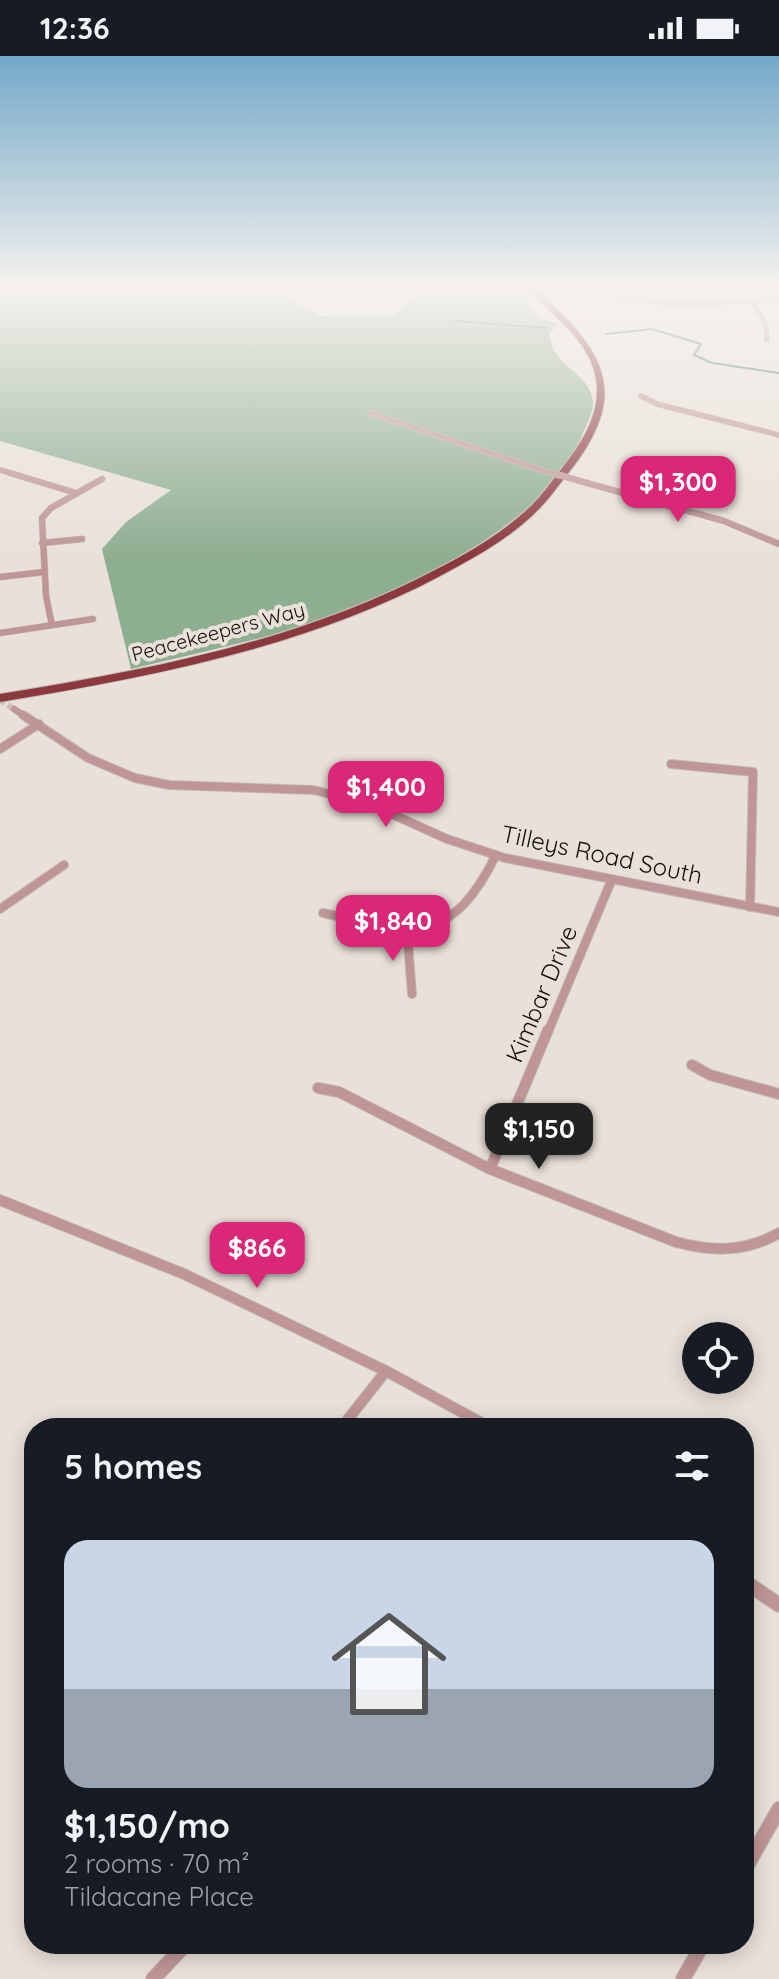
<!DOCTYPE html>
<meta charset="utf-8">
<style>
:root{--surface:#171b24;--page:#242831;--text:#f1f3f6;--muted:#9ea1a6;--line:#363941;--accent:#db2777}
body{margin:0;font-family:Quicksand,sans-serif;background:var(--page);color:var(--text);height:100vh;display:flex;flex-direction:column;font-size:30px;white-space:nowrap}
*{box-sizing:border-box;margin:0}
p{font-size:26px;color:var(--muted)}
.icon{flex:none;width:44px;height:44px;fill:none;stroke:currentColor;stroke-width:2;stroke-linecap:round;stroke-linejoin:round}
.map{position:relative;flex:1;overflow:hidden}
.drawer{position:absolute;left:24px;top:1362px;width:730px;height:536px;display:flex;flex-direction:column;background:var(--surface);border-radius:32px;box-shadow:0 4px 20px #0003}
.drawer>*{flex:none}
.fabs{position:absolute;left:682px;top:1266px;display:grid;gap:16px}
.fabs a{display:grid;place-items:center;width:72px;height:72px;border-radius:50%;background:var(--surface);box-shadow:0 4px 20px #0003;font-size:40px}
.price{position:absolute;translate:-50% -68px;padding:0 18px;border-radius:16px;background:var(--accent);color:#fff;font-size:26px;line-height:52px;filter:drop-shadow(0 2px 4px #0008)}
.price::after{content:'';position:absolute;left:50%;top:48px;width:24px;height:18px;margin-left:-12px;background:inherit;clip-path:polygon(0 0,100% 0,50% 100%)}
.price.current{background:#222;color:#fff}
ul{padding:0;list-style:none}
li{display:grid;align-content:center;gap:16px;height:424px;padding:0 40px}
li+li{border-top:2px solid var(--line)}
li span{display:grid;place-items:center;height:248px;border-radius:24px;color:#555}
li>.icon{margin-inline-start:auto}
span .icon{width:144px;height:144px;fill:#fffc;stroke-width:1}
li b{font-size:34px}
h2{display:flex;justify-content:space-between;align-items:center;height:96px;padding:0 40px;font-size:34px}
.status{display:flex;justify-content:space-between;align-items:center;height:56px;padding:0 40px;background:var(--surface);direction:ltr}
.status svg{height:22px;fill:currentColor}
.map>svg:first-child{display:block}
.forest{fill:#8eae91}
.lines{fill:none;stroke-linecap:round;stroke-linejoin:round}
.stream{stroke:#4b6e6f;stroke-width:2}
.minor-tunnel-far1{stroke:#c9c2bb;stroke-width:5;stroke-dasharray:5 2;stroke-linecap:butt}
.minor-tunnel{stroke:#c9c2bb;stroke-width:6;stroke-dasharray:6 3;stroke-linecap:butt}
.minor-far4-casing{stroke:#c2bbb4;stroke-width:6}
.minor-far3-casing{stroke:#c2bbb4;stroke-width:7}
.minor-far2-casing{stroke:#c2bbb4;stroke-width:10}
.minor-far1-casing{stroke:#c2bbb4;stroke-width:12}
.minor-casing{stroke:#c2bbb4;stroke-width:16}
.motorway-casing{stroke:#c2bbb4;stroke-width:2}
.minor-far4{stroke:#bf9595;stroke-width:5}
.minor-far3{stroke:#bf9595;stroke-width:6}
.minor-far2{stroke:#bf9595;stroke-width:8}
.minor-far1{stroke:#bf9595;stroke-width:10}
.minor{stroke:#bf9595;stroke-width:14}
.motorway{fill:#8b383e;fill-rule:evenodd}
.minor-bridge-far1-casing{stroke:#c2bbb4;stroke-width:6;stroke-linecap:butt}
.minor-bridge-casing{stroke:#c2bbb4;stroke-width:7;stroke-linecap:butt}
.minor-bridge-far1{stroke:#bf9595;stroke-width:5}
.minor-bridge{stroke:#bf9595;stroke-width:6}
.labels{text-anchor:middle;stroke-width:8;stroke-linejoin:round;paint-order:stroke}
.far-street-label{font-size:20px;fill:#13100e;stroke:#e9e1d9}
.street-label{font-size:24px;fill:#13100e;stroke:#e9e1d9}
</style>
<div class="status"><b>12:36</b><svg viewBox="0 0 49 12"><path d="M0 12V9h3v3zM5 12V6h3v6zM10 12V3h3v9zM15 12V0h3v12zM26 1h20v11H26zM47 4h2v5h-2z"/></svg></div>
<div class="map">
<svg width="779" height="1923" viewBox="0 0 779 1923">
<rect width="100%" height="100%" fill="#e9e1d9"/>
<path class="forest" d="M0 233H237L279 238 321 260 394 259 423 236 531 241 528 251 539 262 558 268 549 278C551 283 552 291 555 296 567 315 592 322 593 348 593 358 584 373 581 382 543 478 372 549 278 577 230 591 180 601 131 613L102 493 126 466 171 434 0 385Z"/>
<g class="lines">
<g class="stream">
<polyline points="456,265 545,272"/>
<polyline points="606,278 652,273 701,288 694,299 712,307 779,317"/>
</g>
<polyline class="minor-tunnel-far1" points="518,235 554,236"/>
<polyline class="minor-tunnel" points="0,644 14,653"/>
<defs>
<g id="minor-far4">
<polyline points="274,233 330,237 369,233"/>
<polyline points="445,233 518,235"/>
<polyline points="554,236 602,238 680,249 779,243"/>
<polyline points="753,247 766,269 767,284"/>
<polyline points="641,340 657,348 779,379"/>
<polyline points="370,357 544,415"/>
<polyline points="0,414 17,419"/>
</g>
<g id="minor-far3">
<polyline points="10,417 76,437"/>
<polyline points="587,427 724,465 779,488"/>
<polyline points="42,487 82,483"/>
<polyline points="0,521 44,516"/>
<polyline points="52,569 46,540 42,462 51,452 102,423"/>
<polyline points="0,577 93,563"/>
<polyline points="14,653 26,661"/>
</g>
<g id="minor-far2">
<polyline points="23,659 88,702 135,722 169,729 314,734 372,749 447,783 505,802 779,856"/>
<polyline points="0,693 39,668"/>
<polyline points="671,708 753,716 750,851"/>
<polyline points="0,853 64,809"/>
<path d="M323 857C412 877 450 892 496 799"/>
<polyline points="407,874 412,938"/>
<polyline points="548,976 612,823"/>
</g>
<g id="minor-far1">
<polyline points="692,1009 710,1019 779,1038"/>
<path d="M318 1032 339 1036 490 1113 676 1186C713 1196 746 1196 779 1177"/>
<polyline points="490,1113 548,974"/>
<polyline points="0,1144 184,1218 386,1315 491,1372"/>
<polyline points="341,1372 386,1315"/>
</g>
<g id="minor">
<polyline points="744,1525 779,1549"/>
<polyline points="744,1815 779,1753"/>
<polyline points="153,1923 186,1888"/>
<polyline points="683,1923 703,1888"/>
</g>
<path id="motorway" d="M528 233H535C606 295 633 338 566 420 557 431 549 443 539 453 512 481 474 502 440 520 304 592 150 621 0 646V638C150 614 301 585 437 513 470 496 505 475 532 449 542 439 550 427 559 416 580 390 602 358 596 323 589 282 552 261 528 233Z"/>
</defs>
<use href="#minor-far4" class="minor-far4-casing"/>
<use href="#minor-far3" class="minor-far3-casing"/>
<use href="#minor-far2" class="minor-far2-casing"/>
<use href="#minor-far1" class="minor-far1-casing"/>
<use href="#minor" class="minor-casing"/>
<use href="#motorway" class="motorway-casing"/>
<use href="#minor-far4" class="minor-far4"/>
<use href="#minor-far3" class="minor-far3"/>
<use href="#minor-far2" class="minor-far2"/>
<use href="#minor-far1" class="minor-far1"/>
<use href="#minor" class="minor"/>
<use href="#motorway" class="motorway"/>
<defs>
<polyline id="minor-bridge-far1" points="544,415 559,419"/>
<polyline id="minor-bridge" points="552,417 587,427"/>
</defs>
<use href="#minor-bridge-far1" class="minor-bridge-far1-casing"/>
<use href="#minor-bridge" class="minor-bridge-casing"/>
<use href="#minor-bridge-far1" class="minor-bridge-far1"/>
<use href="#minor-bridge" class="minor-bridge"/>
</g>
<linearGradient id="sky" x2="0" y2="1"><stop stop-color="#73a8c8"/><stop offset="0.46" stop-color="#f5f2ee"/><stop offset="1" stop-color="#f5f2ee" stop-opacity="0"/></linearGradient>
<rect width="779" height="502" fill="url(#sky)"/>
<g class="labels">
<g class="far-street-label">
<text transform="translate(218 576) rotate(-15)" y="7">Peacekeepers Way</text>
</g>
<g class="street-label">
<text transform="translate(602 799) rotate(12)" y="8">Tilleys Road South</text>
<text transform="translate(542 938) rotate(-67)" y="8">Kimbar Drive</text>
</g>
</g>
</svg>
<div class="fabs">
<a><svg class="icon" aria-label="locate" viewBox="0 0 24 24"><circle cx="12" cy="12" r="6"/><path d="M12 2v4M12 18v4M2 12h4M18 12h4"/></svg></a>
</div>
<b class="price" style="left:678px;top:468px">$1,300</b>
<b class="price" style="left:386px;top:773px">$1,400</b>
<b class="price" style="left:393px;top:907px">$1,840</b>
<b class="price current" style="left:539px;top:1115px">$1,150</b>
<b class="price" style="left:257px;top:1234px">$866</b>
<section class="drawer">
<h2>5 homes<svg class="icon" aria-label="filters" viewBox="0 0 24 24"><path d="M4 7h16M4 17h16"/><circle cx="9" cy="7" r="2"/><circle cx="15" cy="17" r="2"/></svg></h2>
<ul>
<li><span style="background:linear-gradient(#c9d6e8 60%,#9aa5b1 0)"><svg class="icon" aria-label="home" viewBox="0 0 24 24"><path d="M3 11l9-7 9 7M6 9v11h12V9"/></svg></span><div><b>$1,150/mo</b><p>2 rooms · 70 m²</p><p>Tildacane Place</p></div></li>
</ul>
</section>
</div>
